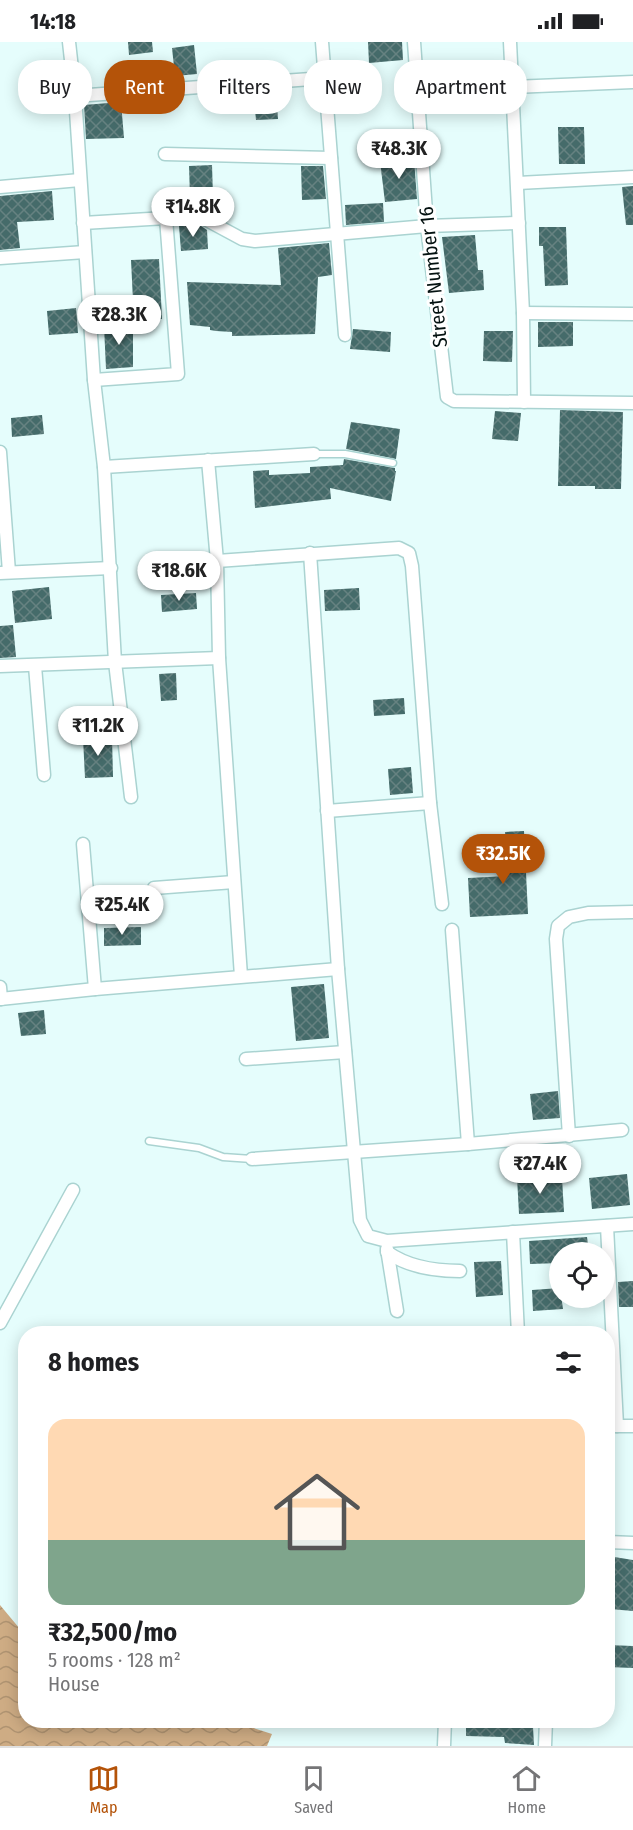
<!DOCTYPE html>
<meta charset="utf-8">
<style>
:root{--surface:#fff;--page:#f6f6f6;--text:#202124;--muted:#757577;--line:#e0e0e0;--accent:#b45309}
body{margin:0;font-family:"Fira Sans Condensed",sans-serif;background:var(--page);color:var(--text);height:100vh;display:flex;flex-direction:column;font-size:22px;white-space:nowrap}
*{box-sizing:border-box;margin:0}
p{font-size:20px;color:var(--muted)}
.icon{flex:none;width:33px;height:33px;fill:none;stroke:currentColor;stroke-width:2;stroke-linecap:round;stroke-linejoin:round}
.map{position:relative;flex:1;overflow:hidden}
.panel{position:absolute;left:18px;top:1284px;width:597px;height:402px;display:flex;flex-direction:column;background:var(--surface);border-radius:24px;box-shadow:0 3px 15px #0003}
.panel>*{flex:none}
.top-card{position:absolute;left:18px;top:18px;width:597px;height:54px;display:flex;gap:12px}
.controls{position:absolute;left:549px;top:1200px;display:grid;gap:12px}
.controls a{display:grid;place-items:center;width:66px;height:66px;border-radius:50%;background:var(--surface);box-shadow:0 3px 15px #0003;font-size:30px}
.price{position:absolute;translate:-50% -51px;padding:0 14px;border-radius:21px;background:#fff;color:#222;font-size:20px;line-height:39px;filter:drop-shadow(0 2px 3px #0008)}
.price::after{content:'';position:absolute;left:50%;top:36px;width:18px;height:14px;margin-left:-9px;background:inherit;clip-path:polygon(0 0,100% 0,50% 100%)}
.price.selected{background:var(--accent);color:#fff}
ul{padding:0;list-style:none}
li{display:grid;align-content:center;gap:12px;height:318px;padding:0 30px}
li+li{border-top:2px solid var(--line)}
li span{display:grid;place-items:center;height:186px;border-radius:18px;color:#555}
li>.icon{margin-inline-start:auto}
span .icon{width:108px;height:108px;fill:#fffc;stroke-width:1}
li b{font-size:26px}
h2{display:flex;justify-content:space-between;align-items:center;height:72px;padding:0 30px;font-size:26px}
.chip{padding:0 21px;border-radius:24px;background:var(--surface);box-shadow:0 3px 15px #0003;font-size:21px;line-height:54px}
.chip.selected{background:var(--accent);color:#fff}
.status{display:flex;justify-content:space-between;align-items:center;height:42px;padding:0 30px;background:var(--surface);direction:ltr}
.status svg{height:16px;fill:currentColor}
.menu{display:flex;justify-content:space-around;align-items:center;height:84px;border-top:2px solid var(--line);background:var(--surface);font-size:16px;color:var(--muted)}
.menu a{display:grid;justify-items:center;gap:3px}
.menu .selected{color:var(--accent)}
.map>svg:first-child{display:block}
.water{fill:url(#water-waves)}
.building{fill:url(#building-cross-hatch)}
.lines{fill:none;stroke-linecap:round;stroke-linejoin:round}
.lane-casing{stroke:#aad3d1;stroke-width:9}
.street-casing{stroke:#aad3d1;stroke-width:15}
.lane{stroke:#fff;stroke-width:6}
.street{stroke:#fff;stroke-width:12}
.labels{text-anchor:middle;stroke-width:6;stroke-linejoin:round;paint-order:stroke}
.street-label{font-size:20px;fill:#041211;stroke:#fff}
</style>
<div class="status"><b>14:18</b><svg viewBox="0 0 49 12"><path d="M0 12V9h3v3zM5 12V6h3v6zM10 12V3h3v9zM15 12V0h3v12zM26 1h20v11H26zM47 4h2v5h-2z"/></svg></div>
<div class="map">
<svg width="633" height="1704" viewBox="0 0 633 1704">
<defs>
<pattern id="water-waves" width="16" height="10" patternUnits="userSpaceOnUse" patternTransform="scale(1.5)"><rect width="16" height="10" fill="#ceac84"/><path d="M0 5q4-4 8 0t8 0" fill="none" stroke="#af9371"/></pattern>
<pattern id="building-cross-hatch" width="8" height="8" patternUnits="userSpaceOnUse" patternTransform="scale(1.5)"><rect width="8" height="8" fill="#456b6a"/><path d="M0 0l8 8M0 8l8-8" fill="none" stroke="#668281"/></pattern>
</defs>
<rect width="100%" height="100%" fill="#e5fdfc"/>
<polygon class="water" points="0,1563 25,1593 26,1678 232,1679 272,1692 267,1704 0,1704"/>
<g class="building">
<polygon points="128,0 152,0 153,10 129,13"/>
<polygon points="368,0 402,0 403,18 369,21"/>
<polygon points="194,3 197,32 175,34 172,6"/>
<polygon points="276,48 278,77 256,78 255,68 227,70 225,51"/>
<polygon points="121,60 124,96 86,97 84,63"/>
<polygon points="558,85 584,85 585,122 559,122"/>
<polygon points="414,117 417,157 385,160 380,119"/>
<polygon points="212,123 213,155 190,156 189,124"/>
<polygon points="301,124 323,124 326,157 302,158"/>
<polygon points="633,144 633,183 626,183 622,145"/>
<polygon points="52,149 54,178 17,180 20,206 0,208 0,154"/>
<polygon points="383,161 384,180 346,183 345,163"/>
<polygon points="179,184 201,184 207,188 208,207 181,209"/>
<polygon points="539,185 566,185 568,243 545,244 543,204 539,204"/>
<polygon points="475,193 478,228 483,228 484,248 449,251 442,195"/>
<polygon points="329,201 332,233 318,235 315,292 232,294 232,290 216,289 210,288 210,285 190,283 187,240 281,243 278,206"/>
<polygon points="159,217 162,277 134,279 131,218"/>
<polygon points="76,266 78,291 49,293 47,269"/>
<polygon points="538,280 573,280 573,304 538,305"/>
<polygon points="133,282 133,325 106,327 104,284"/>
<polygon points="353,287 391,290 390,310 350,307"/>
<polygon points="484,289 513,289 512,320 483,319"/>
<polygon points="560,368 623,370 621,447 595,447 595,444 558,444"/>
<polygon points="495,369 521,371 518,399 492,397"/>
<polygon points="42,373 44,392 12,395 11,376"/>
<polygon points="351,380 400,387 396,417 346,407"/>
<polygon points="344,417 395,426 395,429 396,429 391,459 330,446 331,457 255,466 253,429 269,428 269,433 310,431 310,425 343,423"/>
<polygon points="49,545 52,577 15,581 12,549"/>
<polygon points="359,546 360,568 325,569 324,548"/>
<polygon points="196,551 197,567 162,570 161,553"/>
<polygon points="13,583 16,615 0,616 0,584"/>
<polygon points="176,631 177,658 161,659 159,632"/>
<polygon points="404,656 405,672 374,674 373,658"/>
<polygon points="112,695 113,735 85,736 83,696"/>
<polygon points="411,725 413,751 390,753 388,727"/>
<polygon points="524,789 528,872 470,875 468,836 507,834 505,790"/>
<polygon points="141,885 141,903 104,904 104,886"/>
<polygon points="324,942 329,996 296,999 291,945"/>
<polygon points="44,968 46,992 21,994 18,971"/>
<polygon points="558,1049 560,1076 533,1078 530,1052"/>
<polygon points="627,1132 630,1163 592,1167 589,1136"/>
<polygon points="537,1134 537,1137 562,1136 564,1170 519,1172 517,1135"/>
<polygon points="587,1195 589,1210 560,1210 560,1221 530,1222 529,1199"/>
<polygon points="501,1219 503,1253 476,1255 474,1220"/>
<polygon points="633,1239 633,1265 619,1265 618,1240"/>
<polygon points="560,1246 563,1267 533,1269 532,1248"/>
<polygon points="608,1514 633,1518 633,1569 610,1567 614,1530 608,1530"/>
<polygon points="608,1603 633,1604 633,1626 608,1625"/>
<polygon points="466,1678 495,1678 495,1684 533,1685 534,1703 505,1701 504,1695 466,1694"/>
</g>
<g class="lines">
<defs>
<g id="lane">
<polyline points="314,412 345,412 393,421"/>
<polyline points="149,1099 199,1106 223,1115 252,1117"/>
</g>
<g id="street">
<polyline points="69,0 75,54 94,338 104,425 115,620 131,755"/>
<polyline points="322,0 345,293"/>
<polyline points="414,0 427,184 447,355 454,359 633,361"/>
<polyline points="510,0 523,271 524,360"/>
<polyline points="513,45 633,40"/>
<polyline points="75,54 325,36"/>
<polyline points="165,112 331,116"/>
<polyline points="518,141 633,135"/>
<polyline points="0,145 80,138"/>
<polyline points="83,181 166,176 203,176 242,197 255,199 427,184 519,181"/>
<polyline points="0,216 85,210"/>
<polyline points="523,271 633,272"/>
<polyline points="94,338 178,332 166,176"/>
<polyline points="0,410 9,530"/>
<polyline points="208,418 217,519 219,616 241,934"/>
<polyline points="104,425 314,412"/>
<polyline points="310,511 338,927 360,1178 368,1194 387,1199 633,1182"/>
<polyline points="217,519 399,506 409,511 412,524 430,761 442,862"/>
<polyline points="0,531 111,526"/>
<polyline points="0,624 219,616"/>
<polyline points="35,624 44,733"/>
<polyline points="327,769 430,761"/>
<polyline points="83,802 95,947"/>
<polyline points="154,846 234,840"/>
<polyline points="452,888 468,1102"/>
<polyline points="0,945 1,957"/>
<polyline points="0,957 95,947 338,927"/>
<polyline points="246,1017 345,1010"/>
<polyline points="569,1094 556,897 558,884 569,875 588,871 633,870"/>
<polyline points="252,1117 468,1102 622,1088"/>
<polyline points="607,1184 617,1384"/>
<polyline points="513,1190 518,1292"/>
<polyline points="387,1207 397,1269"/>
<path d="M387 1210C408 1225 435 1229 460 1229"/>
<polyline points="0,1281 73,1148"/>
<polyline points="608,1384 633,1384"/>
<polyline points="608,1500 633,1501"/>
<polyline points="444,1704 445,1678"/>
<polyline points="545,1704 546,1678"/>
</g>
</defs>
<use href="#lane" class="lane-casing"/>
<use href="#street" class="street-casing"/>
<use href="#lane" class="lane"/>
<use href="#street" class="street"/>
</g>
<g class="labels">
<g class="street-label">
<text transform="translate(433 235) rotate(-96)" y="7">Street Number 16</text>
</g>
</g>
</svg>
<div class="controls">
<a><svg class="icon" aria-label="locate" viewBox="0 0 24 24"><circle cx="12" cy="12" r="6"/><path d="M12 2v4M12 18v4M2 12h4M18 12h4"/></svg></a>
</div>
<b class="price" style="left:399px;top:138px">₹48.3K</b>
<b class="price" style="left:193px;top:196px">₹14.8K</b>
<b class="price" style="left:119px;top:304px">₹28.3K</b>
<b class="price" style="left:179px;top:560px">₹18.6K</b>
<b class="price" style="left:98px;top:715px">₹11.2K</b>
<b class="price selected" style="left:503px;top:843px">₹32.5K</b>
<b class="price" style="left:122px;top:894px">₹25.4K</b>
<b class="price" style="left:540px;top:1153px">₹27.4K</b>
<div class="top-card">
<a class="chip">Buy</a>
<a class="chip selected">Rent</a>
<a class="chip">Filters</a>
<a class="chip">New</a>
<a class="chip">Apartment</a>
</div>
<section class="panel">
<h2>8 homes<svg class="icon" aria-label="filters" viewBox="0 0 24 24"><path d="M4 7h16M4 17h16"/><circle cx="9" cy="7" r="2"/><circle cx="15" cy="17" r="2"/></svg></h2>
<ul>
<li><span style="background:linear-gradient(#ffd9b3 65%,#7fa58c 0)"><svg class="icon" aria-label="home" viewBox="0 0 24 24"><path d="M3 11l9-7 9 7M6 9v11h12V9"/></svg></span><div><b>₹32,500/mo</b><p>5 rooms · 128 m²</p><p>House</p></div></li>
</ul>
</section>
</div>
<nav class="menu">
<a class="selected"><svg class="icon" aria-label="map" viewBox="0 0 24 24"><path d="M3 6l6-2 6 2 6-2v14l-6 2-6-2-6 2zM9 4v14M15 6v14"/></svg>Map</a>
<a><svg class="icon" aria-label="saved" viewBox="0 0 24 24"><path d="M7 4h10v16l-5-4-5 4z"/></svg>Saved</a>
<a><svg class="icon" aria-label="home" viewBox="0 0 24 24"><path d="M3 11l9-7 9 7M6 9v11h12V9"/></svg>Home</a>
</nav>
